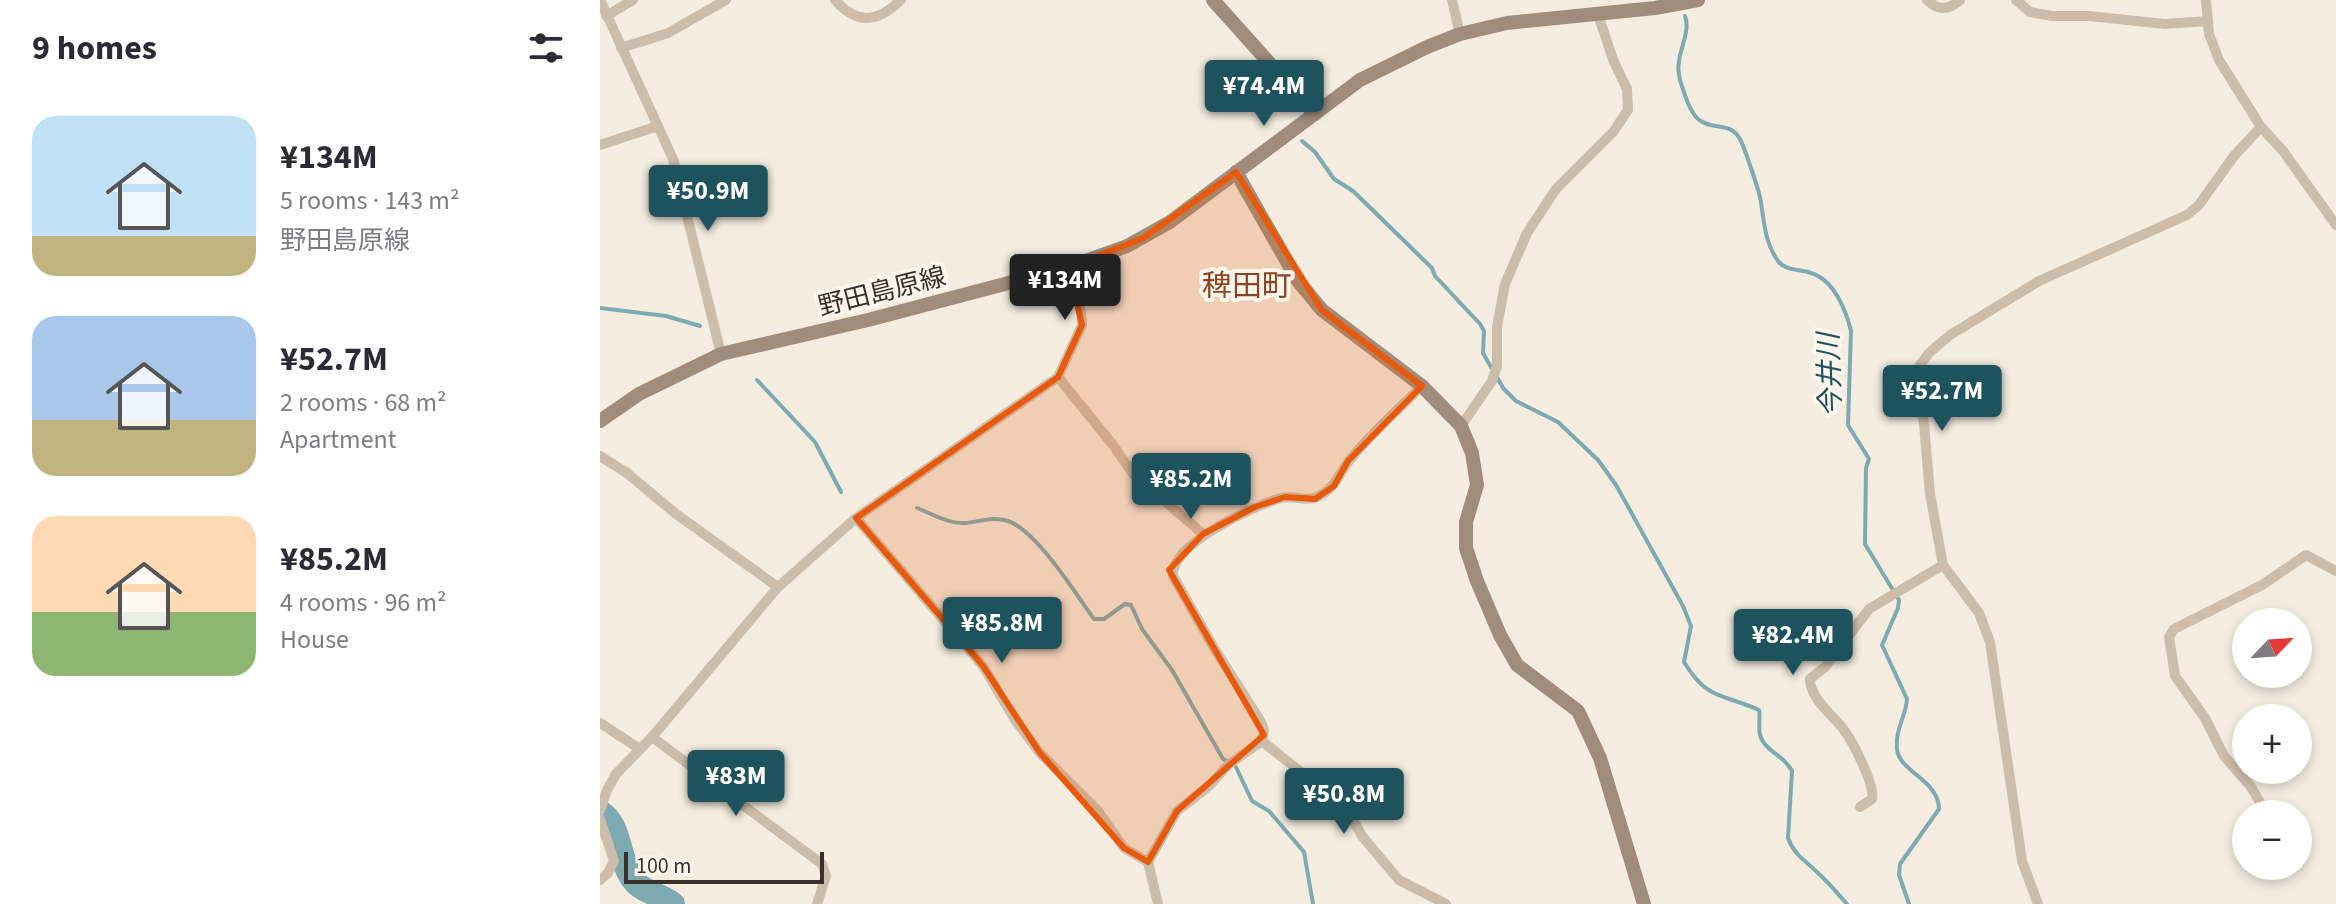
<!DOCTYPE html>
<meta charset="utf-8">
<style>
:root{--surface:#fff;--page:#f2f2f3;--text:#2b2b33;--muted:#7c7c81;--accent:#1e525c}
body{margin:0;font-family:"Source Sans 3","Noto Sans JP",sans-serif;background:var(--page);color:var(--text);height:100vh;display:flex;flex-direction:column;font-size:30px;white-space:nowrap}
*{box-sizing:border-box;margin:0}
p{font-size:26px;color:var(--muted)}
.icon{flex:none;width:44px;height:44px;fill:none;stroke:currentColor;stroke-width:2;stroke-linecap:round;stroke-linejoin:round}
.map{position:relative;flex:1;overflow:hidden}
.details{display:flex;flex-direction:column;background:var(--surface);width:600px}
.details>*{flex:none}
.needle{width:52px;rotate:65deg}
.fabs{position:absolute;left:1632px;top:608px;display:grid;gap:16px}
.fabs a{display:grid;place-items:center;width:80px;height:80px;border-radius:50%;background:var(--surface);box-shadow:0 4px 12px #0003;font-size:40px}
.scale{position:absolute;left:24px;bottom:20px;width:200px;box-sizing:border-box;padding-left:8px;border:4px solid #39302a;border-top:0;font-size:22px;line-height:28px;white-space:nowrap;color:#39302a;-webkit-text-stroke:6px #fbf5eb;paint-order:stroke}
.price{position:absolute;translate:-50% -68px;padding:0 18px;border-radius:8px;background:var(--accent);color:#fff;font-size:26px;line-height:52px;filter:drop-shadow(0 2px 4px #0008)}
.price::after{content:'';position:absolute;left:50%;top:48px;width:24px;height:18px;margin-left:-12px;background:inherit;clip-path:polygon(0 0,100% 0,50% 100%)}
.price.selected{background:#222;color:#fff}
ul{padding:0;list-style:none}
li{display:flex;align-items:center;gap:24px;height:200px;padding:0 32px}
li span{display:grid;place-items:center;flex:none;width:224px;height:160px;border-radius:24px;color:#555}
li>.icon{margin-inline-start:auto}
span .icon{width:96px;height:96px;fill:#fffc;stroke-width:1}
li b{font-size:34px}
h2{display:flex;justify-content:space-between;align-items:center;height:96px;padding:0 32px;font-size:34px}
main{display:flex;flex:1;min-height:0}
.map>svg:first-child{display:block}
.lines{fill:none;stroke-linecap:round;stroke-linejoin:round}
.stream{stroke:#7daab1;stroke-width:4}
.river{stroke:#7daab1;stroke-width:24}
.minor{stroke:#ccbdaa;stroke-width:10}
.secondary{stroke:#a08c7b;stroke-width:14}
.marked{fill:#e8590c;fill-opacity:0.2;stroke:#e8590c;stroke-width:6;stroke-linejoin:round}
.labels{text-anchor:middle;stroke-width:8;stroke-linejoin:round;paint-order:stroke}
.street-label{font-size:26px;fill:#39302a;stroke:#fbf5eb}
.water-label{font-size:28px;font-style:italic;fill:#1e525c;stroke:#fbf5eb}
.quarter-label{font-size:30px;fill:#8a4421;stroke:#fbf5eb}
</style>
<main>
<section class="details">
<h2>9 homes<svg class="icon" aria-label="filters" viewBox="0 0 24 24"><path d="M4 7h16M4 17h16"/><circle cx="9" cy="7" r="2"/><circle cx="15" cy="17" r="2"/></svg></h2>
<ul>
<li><span style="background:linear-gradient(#bfe0f5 75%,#c2b280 0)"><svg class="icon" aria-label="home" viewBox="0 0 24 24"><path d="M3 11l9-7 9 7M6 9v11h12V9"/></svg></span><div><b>¥134M</b><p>5 rooms · 143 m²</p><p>野田島原線</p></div></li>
<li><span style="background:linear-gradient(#a9c7e8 65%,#c2b280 0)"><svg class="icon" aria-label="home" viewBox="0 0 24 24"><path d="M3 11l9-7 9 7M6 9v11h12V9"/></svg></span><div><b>¥52.7M</b><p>2 rooms · 68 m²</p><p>Apartment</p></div></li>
<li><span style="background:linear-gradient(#ffd9b3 60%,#8fb573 0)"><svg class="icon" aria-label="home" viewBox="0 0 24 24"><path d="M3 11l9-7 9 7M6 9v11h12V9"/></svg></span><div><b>¥85.2M</b><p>4 rooms · 96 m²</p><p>House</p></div></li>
</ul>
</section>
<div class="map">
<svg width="1736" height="904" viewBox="0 0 1736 904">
<rect width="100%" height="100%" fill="#f3ecdf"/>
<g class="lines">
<g class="stream">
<path d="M1085 16C1092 36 1073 55 1080 80 1084 92 1089 111 1098 119 1112 131 1130 121 1140 139 1145 149 1157 185 1160 197 1164 218 1164 242 1178 261 1185 271 1200 269 1211 273 1234 280 1246 310 1251 331L1248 425 1269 459 1266 468 1265 544 1299 600 1298 608 1282 645 1307 699C1306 716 1295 729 1297 749 1299 772 1339 780 1339 809L1300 864 1299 875 1309 904"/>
<polyline points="702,141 715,152 734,179 753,191 832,268 835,276 880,324 884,331 883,353 892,369"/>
<polyline points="0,308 66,316 100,326"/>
<path d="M897 377 903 388 916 401 958 422 998 460 1016 485 1083 606 1091 626 1084 662C1108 701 1121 693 1159 710 1161 720 1156 733 1164 743 1172 754 1185 757 1192 771L1188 838C1194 855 1206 861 1219 874 1229 883 1238 894 1247 904"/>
<polyline points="157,380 215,442 241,492"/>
<path d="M317 508C332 514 349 524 365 523 379 522 393 516 408 521 437 531 475 593 494 619H504L525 604 531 605 542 629 572 670 623 759 635 765 652 801 669 811 704 852 713 904"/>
</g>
<path class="river" d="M0 812C22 824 18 862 34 881 43 892 62 895 73 904"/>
<g class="minor">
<polyline points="0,0 73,159 121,354"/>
<path d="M235 0C258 26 278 22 301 0"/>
<polyline points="852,0 860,34"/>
<path d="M1327 0C1338 11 1349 10 1360 0"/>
<polyline points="1416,0 1430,12 1452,16 1489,16 1565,24 1608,21"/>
<polyline points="1606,0 1609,34 1619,60 1661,127 1683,151 1736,225"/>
<polyline points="6,16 33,0"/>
<polyline points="21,48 68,33 126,0"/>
<polyline points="0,145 58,126"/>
<polyline points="458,377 482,325 481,311 469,267"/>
<polyline points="861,426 892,381 897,366 897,327 905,284 927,233 956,189 1013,132 1028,110 1027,89 1014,62 997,12"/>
<polyline points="0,456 27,473 76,514 178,587"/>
<polyline points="256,518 458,377 513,445 533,474 603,534"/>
<polyline points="0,723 40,749"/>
<polyline points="52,737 222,864 226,876 217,904"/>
<polyline points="662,741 747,809 762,836 799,880 846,904"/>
<path d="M1260 807 1272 799C1275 785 1253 742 1244 730 1233 715 1210 699 1210 679L1225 667 1269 609 1343 565"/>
<path d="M0 810 7 790 16 774 52 737 178 587 256 518 383 666 415 720 440 753 498 811 524 848 548 862 577 811 609 786 628 765 662 741 664 730 661 722 614 648 573 576C569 545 655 505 681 498 693 495 707 502 717 497 735 489 738 475 749 461 770 434 798 410 822 386"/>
<polyline points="1667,814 1651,787 1624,756 1605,718 1575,676 1569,637 1574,629 1662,585 1706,555 1736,571"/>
<polyline points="0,819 14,861 8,873 0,880"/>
<polyline points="548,862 558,904"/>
<polyline points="1438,904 1422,861 1390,642 1379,613 1343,565 1330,494 1324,424 1322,411 1308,387 1308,381 1329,353 1350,335 1439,281 1587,215 1598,206 1634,156 1661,127"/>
</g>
<g class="secondary">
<polyline points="613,0 715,114"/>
<polyline points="636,172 698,281 722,310 822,386 861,426 872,453 877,485 866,522 866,548 877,581 900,635 917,665 978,711 1000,758 1044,904"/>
<polyline points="0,421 39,394 121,354 268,320 469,267 527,246 570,222 760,80 827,47 860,34 907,23 1055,8 1098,0"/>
</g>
</g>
<path class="marked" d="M636 172 722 310 822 386 748 461 734 486 715 499 685 497 655 507 603 534 569 570 664 735 577 811 548 862 524 848 440 753 383 666 256 518 458 377 482 325 469 267 543 238Z"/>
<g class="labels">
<g class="street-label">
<text transform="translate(282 291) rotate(-14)" y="9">野田島原線</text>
</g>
<g class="water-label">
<text transform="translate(1229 375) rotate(-92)" y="10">今井川</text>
</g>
<g class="quarter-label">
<text x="647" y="296">稗田町</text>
</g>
</g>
</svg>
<div class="fabs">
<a><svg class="needle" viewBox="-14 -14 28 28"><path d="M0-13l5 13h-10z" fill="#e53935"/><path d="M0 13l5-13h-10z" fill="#7c7c81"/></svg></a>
<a>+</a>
<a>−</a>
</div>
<div class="scale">100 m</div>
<b class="price" style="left:664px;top:128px">¥74.4M</b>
<b class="price" style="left:108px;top:233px">¥50.9M</b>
<b class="price selected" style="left:465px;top:322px">¥134M</b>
<b class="price" style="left:1342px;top:433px">¥52.7M</b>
<b class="price" style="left:591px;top:521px">¥85.2M</b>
<b class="price" style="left:402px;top:665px">¥85.8M</b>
<b class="price" style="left:1193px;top:677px">¥82.4M</b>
<b class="price" style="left:136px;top:818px">¥83M</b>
<b class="price" style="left:744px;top:836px">¥50.8M</b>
</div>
</main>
